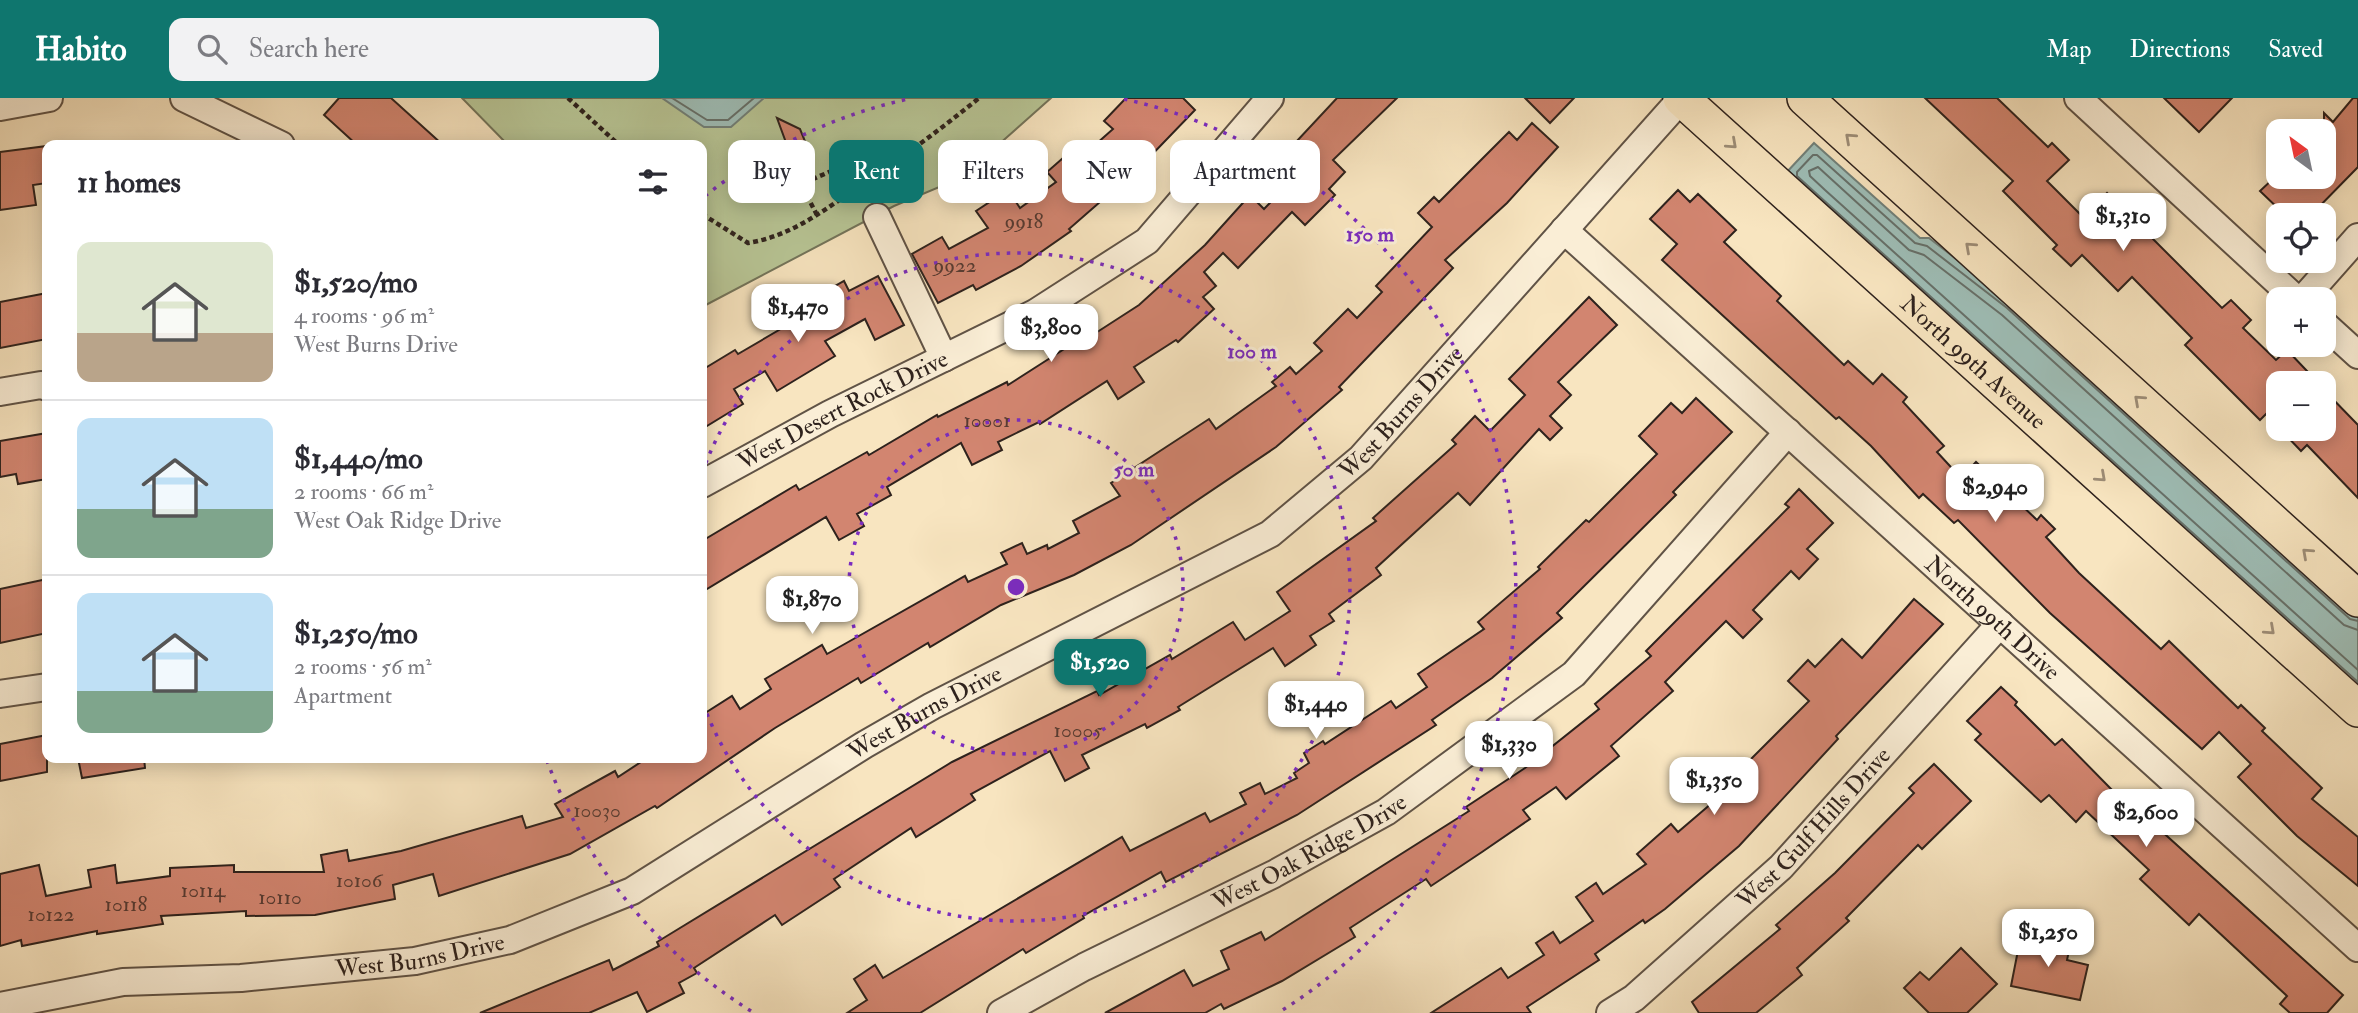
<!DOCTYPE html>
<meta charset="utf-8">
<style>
:root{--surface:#fff;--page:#f2f2f3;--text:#2b2b33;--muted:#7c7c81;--line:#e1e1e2;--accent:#0f766e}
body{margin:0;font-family:"IM FELL Double Pica",serif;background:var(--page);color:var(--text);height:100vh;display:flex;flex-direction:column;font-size:26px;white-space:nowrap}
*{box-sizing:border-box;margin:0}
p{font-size:23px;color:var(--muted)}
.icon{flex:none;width:38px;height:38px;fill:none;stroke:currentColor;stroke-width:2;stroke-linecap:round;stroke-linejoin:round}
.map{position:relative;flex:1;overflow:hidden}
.sheet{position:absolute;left:42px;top:42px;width:665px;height:623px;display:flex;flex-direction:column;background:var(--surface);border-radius:14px;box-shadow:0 4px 18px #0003}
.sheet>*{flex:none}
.guide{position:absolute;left:728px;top:42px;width:665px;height:63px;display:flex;gap:14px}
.needle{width:46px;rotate:327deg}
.buttons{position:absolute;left:2266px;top:21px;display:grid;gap:14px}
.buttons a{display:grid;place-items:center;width:70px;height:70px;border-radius:14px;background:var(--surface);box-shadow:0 4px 18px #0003;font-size:35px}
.price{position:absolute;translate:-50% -60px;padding:0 16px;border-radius:14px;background:#fff;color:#222;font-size:23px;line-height:46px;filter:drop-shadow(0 2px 4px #0008)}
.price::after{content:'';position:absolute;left:50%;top:42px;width:21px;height:16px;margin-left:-10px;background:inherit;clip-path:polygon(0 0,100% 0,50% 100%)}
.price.active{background:var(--accent);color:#fff}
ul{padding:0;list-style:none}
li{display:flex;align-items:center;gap:21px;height:175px;padding:0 35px}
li+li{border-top:2px solid var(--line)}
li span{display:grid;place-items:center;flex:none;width:196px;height:140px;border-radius:14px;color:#555}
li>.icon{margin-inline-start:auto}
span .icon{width:84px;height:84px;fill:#fffc;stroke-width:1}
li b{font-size:30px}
h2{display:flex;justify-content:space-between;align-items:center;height:84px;padding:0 35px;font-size:30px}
.tag{padding:0 24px;border-radius:14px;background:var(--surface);box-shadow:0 4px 18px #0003;font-size:24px;line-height:63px}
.tag.active{background:var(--accent);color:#fff}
header{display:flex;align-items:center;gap:42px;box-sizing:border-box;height:98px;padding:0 35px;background:var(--accent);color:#fff}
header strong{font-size:33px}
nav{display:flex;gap:38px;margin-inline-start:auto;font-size:24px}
.search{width:490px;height:63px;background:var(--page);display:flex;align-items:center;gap:18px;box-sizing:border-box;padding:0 24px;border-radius:14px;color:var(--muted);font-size:26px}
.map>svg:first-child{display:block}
.green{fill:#b8c696;stroke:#73745a;stroke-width:2}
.water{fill:#9ebeb7;stroke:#718079;stroke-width:2}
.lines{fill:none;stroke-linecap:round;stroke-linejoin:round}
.shore{stroke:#66706a;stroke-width:2}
.building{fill:#d28570;stroke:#2e221d;stroke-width:2}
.minor-casing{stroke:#605346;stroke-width:30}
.major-casing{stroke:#2e221d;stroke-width:38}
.path{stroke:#2e221d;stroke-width:4.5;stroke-dasharray:5 3.5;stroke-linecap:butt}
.minor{stroke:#faeed6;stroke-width:26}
.major{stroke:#f8e5c0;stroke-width:35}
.oneway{stroke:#9d8d77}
.ring{fill:none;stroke:#7b2cbf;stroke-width:3.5;stroke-dasharray:3.5 7}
.labels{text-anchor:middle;stroke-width:6;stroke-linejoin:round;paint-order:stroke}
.number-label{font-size:21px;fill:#573b32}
.street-label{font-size:24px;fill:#2e221d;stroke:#faeed6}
.centre{fill:#7b2cbf;stroke:#faeed6;stroke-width:3.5}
.ring-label{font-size:21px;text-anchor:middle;font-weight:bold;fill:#7b2cbf;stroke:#faeed6;stroke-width:6;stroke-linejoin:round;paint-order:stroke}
</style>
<header>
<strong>Habito</strong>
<div class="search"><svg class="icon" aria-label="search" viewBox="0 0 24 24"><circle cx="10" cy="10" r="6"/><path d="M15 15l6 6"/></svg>Search here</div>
<nav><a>Map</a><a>Directions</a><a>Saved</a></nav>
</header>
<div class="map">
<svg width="2358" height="915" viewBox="0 0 2358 915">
<rect width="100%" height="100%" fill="#f8e5c0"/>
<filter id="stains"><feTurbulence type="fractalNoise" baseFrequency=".00286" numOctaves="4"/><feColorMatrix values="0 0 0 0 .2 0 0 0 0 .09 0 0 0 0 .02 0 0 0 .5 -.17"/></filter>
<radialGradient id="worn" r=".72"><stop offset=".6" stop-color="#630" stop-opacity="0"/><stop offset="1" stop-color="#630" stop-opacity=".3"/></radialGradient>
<polygon class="green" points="462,0 1051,0 961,80 894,108 702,209 702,47 508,47"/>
<g class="water">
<polygon points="662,0 764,0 731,29 704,29"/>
<polygon points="1814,45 1920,140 1929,140 2012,204 2358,518 2358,593 1785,76"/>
</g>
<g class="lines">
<g class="shore">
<polyline points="672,0 707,22 728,22 754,0"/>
<polyline points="2358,523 2350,521 2007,210 1927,148 1915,145 1817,57 1813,57 1797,74 1797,78 1819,98 2358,584"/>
<polyline points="2358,532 2344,527 2002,217 1924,157 1909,152 1818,69 1809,73 1810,78 1825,92 2358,572"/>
</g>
</g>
<g class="building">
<polygon points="339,0 391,0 443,47 357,47 324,17"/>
<polygon points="1126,0 1183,0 1195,12 1140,69 1069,131 1071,133 1021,168 976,192 973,187 938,205 912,156 942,139 949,151 988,130 976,113 1008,92 1020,110 1056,84 1047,74 1071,53 1078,62 1113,31 1104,23"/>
<polygon points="1337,0 1397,0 1333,62 1345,74 1329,91 1335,97 1305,127 1292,114 1238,170 1223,155 1204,174 1216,188 1203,199 1214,211 1178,244 1176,242 1134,269 1144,284 1118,301 1107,283 1040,326 1039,324 998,344 1002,352 972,367 961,345 887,389 891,397 857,416 864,428 839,442 826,419 702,494 702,443 796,387 799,392 867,354 869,357 937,317 938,319 1007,284 1008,287 1072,246 1074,249 1139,207 1205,147 1250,97 1264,111 1299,75 1282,59"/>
<polygon points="1525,0 1574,0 1550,25"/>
<polygon points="1925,0 1997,0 2048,49 2052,45 2069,62 2047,83 2083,119 2107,95 2222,210 2231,202 2251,222 2243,230 2276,262 2287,252 2308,274 2297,285 2278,285 2278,330 2266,316 2260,322 2185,247 2192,240 2132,179 2118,193 2082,157 2071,168 2053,151 2057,147 2003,93 2013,83"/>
<polygon points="2164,0 2232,0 2199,34"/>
<polygon points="2353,0 2358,0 2358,69 2311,117 2285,117 2260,93 2275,79 2324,79 2324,15 2333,24"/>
<polygon points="777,20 800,31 813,63 795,69"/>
<polygon points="1532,25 1558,49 1507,105 1445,162 1453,170 1339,289 1342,292 1276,349 1131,447 1074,477 1001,507 930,549 928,545 861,585 858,580 775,630 657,710 655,708 570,756 439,798 433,776 393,787 395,801 315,817 246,818 246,813 161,818 163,826 97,836 97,833 22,848 21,842 0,848 0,776 39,767 46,798 91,789 88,772 115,767 117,785 170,778 170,770 234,767 234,774 324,774 321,757 347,752 349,763 401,753 522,718 526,730 563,719 555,706 615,673 618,679 647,660 702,660 702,617 732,598 740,611 771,591 765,581 822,547 827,556 965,478 968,484 1007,466 1001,455 1022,445 1027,456 1047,447 1048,451 1079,435 1073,423 1120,398 1111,385 1209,321 1216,331 1276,288 1272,284 1290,269 1296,276 1322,253 1314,245 1348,211 1357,220 1382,194 1376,188 1432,129 1418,115 1434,99 1439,104 1509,34 1517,42"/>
<polygon points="47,48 47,85 33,87 36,107 0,112 0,54"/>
<polygon points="1678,92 1690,104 1698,96 1736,132 1724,144 1781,198 1777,203 1844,267 1848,263 1873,286 1882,276 1907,299 1903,304 1944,348 1937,354 1961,380 1976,364 2037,422 2041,417 2055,431 2046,439 2079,475 2161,551 2169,543 2238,610 2241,607 2265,630 2262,633 2322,690 2312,701 2358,739 2358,788 2297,738 2238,679 2251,666 2219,634 2202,651 2050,515 1958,422 1954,425 1923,396 1919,400 1871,348 1839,319 1836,321 1662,162 1677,146 1650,121"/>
<polygon points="878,178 904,227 875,242 865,221 825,243 835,258 777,293 765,273 734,291 743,306 702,331 702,272 735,252 738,256 791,225 786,216 844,183 849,193"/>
<polygon points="47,195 47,241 0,250 0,204"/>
<polygon points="1589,199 1617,227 1558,284 1571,297 1550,318 1562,330 1550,342 1539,331 1470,407 1458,395 1376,470 1381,477 1329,516 1334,523 1310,538 1316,547 1285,568 1273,550 1178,609 1180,612 1147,630 1145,626 1082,657 1089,670 1065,683 1050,653 971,696 975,702 916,739 911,730 834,781 840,789 782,827 775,817 694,870 697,875 679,885 684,895 647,914 637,894 589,915 480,915 609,862 613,872 659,848 657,844 952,664 1097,593 1099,597 1170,557 1172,561 1233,524 1245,542 1290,513 1277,494 1376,423 1373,420 1456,346 1452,342 1475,318 1490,333 1525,297 1509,281"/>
<polygon points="2324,292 2358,327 2358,400 2307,347 2301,353 2280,331 2324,331"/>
<polygon points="1696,300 1732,334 1673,394 1676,397 1557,515 1562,520 1492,580 1432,622 1436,627 1297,717 1166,784 1161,774 1083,818 1084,820 1026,855 1023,851 920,915 847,915 867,902 854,881 875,867 883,880 1122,739 1130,753 1205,715 1210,724 1246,706 1240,695 1260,685 1265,696 1297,680 1294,675 1309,665 1304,655 1323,643 1325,646 1391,603 1396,610 1427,589 1418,576 1484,531 1478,524 1540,471 1538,469 1586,422 1589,424 1657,356 1639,338 1671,305 1682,315"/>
<polygon points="47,335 47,381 18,386 16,376 0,379 0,343"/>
<polygon points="1799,391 1833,425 1807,451 1818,461 1799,481 1791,473 1753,512 1762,521 1743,540 1726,523 1665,584 1673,593 1611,648 1619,658 1566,701 1556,689 1523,712 1530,721 1482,754 1431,788 1426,781 1350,830 1355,839 1282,883 1224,911 1221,906 1205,915 1105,915 1184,872 1193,888 1229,871 1221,853 1261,834 1265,842 1469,713 1466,709 1525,670 1599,611 1595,606 1651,558 1646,553 1789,409 1785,406"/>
<polygon points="47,481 47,535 0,545 0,491"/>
<polygon points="1914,501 1943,526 1836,638 1838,641 1739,748 1665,811 1645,825 1643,822 1595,856 1599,862 1527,909 1531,915 1431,915 1501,870 1508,880 1544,857 1536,845 1553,834 1560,845 1593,823 1576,799 1596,785 1603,796 1646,766 1637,756 1671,726 1678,734 1719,699 1709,689 1728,670 1735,677 1809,603 1788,583 1808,562 1815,569 1842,541 1862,560"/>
<polygon points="2001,589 2017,604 2015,607 2055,647 2062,641 2115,695 2117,693 2343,897 2327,915 2290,915 2280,906 2287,898 2199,816 2189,827 2140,781 2149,772 2086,713 2076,724 2049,697 2041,704 1975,642 1981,636 1967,623"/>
<polygon points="47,637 47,674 0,683 0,646"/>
<polygon points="78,660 144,660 145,670 82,680"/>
<polygon points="1934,666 1971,703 1922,751 1918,747 1846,820 1849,823 1797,870 1802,877 1756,915 1699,915 1692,904 1780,831 1776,827 1835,775 1914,695 1909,690"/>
<polygon points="2021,837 2070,848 2067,862 2088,867 2080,902 2011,888"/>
<polygon points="1961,850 1997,886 1967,915 1929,915 1904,890 1920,874 1929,882"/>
</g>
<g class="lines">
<defs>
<g id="minor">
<polyline points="184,0 281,47"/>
<polyline points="2078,0 2296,201"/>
<polyline points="0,9 49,0"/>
<polyline points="877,119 944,260"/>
<path id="s1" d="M1564 132 2358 850"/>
<polyline points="2303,201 2358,139"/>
<polyline points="2324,226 2358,257"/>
<polyline points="0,294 41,287 47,289"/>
<path id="s2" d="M702 386 830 316 1035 215 1147 143 1270 0"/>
<polyline points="0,596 47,589"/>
<path id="s3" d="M0 908 123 884 241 880 415 863 510 842 632 793 864 647 932 608 1270 436 1361 360 1682 0"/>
<path id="s4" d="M1001 915 1084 869 1274 776 1386 714 1574 576 1788 334"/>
<path id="s5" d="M1610 915 1634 900 1781 769 2000 526"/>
</g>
<g id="major">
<path id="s6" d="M1681 0 2358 611"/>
<polyline points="1805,0 2358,501"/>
</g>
</defs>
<use href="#minor" class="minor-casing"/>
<use href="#major" class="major-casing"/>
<g class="path">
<polyline points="568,0 619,47"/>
<path d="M702 116 748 145C791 138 823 113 858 89 900 61 940 32 979 0"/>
<polyline points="817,117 806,96 806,84 843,68 864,85 870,99"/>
</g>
<use href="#minor" class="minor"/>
<use href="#major" class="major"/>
</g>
<defs><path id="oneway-chevron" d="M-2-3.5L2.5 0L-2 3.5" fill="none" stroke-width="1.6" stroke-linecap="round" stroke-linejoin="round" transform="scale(1.75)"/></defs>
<g class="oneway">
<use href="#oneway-chevron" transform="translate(1850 40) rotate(-138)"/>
<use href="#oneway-chevron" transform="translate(1732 46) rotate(42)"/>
<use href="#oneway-chevron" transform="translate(1970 149) rotate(-138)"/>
<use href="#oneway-chevron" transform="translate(2139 302) rotate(-138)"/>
<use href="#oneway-chevron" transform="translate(2101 379) rotate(42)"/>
<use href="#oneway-chevron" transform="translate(2307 455) rotate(-138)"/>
<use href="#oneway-chevron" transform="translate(2270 532) rotate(42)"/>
</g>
<g class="ring">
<circle cx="1016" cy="489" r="167"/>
<path d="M702 375A334 334 0 1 1 702 603"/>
<path d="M751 913A500 500 0 0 1 546 660M705 98A500 500 0 0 1 908 1M1124 1A500 500 0 0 1 1281 913"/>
</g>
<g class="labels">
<g class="number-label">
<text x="1024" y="130">9918</text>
<text x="955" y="174">9922</text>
<text x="987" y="329">10001</text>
<text x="1078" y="639">10005</text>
<text x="597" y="719">10030</text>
<text x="359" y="789">10106</text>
<text x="203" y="799">10114</text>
<text x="280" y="806">10110</text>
<text x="126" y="813">10118</text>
<text x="51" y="823">10122</text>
</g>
<g class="street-label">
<text dy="8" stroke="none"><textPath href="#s6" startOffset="394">North 99th Avenue</textPath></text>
<text dy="8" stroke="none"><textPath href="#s2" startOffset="159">West Desert Rock Drive</textPath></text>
<text dy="8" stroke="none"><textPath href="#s3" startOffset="1558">West Burns Drive</textPath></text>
<text dy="8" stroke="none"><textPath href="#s1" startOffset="578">North 99th Drive</textPath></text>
<text dy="8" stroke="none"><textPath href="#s3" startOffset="990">West Burns Drive</textPath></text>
<text dy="8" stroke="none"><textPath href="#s5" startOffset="276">West Gulf Hills Drive</textPath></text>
<text dy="8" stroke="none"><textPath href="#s4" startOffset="348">West Oak Ridge Drive</textPath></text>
<text dy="8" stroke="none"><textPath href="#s3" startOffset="424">West Burns Drive</textPath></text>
</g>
</g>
<circle cx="1016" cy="489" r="10" class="centre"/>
<g class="ring-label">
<text x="1370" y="143">150 m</text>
<text x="1252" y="260">100 m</text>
<text x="1134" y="378">50 m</text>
</g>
<rect width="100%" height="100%" filter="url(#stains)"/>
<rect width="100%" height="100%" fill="url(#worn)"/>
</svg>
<div class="buttons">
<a><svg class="needle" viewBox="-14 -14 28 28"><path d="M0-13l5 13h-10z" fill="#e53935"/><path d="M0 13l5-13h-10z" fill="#7c7c81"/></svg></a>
<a><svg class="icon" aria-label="locate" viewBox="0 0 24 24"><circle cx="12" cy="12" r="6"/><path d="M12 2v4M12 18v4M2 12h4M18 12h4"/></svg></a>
<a>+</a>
<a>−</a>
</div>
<b class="price" style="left:2123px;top:155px">$1,310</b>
<b class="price" style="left:798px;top:246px">$1,470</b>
<b class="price" style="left:1051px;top:266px">$3,800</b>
<b class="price" style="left:1995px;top:426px">$2,940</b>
<b class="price" style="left:812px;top:538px">$1,870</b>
<b class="price active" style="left:1100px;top:601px">$1,520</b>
<b class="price" style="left:1316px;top:643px">$1,440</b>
<b class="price" style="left:1509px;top:683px">$1,330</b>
<b class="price" style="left:1714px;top:719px">$1,350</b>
<b class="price" style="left:2146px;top:751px">$2,600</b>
<b class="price" style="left:2048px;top:871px">$1,250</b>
<div class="guide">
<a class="tag">Buy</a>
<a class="tag active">Rent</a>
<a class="tag">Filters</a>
<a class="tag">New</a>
<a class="tag">Apartment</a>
</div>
<section class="sheet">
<h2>11 homes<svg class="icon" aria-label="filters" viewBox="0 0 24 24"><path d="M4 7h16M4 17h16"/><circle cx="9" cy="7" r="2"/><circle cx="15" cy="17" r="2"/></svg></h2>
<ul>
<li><span style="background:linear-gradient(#dfe7d0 65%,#b9a48a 0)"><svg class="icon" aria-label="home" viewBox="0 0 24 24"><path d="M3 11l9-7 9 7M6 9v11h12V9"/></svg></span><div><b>$1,520/mo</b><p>4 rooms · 96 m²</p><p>West Burns Drive</p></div></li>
<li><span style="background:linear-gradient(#bfe0f5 65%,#7fa58c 0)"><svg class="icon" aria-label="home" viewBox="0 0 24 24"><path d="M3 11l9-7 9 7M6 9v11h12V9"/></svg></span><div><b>$1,440/mo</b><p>2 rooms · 66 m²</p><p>West Oak Ridge Drive</p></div></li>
<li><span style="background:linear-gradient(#bfe0f5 70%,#7fa58c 0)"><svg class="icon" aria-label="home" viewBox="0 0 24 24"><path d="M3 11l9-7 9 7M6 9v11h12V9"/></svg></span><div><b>$1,250/mo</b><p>2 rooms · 56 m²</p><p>Apartment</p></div></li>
</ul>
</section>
</div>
